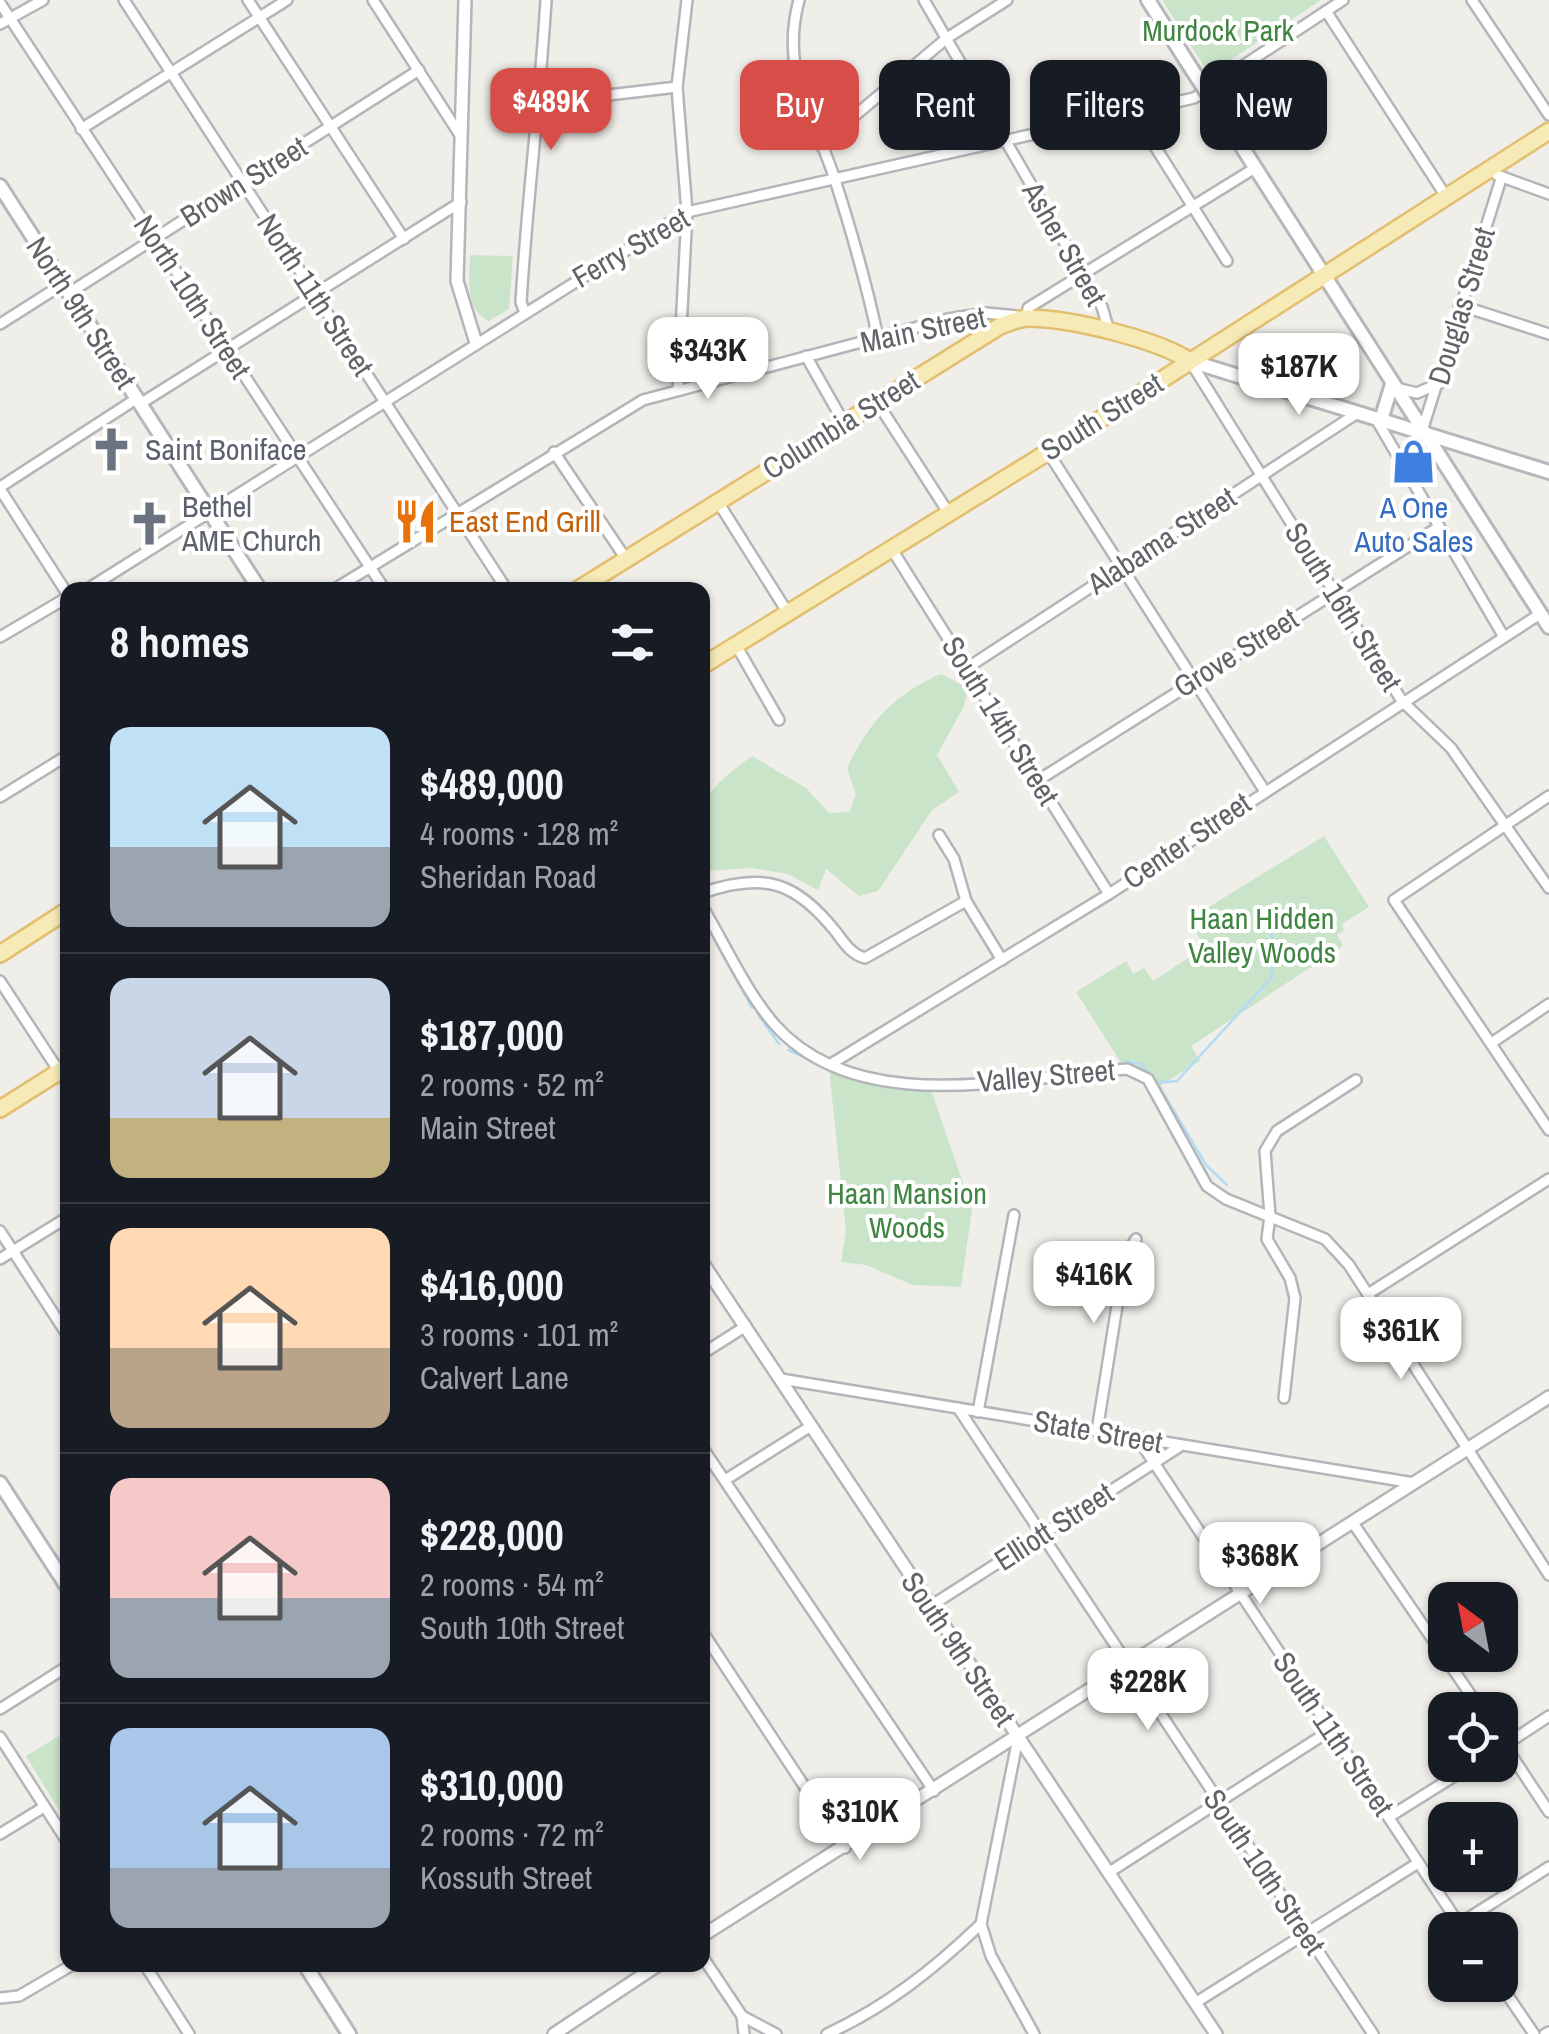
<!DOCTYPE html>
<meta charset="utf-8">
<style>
:root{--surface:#171b24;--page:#20242c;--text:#f1f3f6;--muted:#9ea1a6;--line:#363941;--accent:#d74e48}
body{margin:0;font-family:"Archivo Narrow",sans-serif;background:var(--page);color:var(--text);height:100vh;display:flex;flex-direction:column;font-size:38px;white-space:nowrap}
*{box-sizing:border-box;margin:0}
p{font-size:32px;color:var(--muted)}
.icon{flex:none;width:55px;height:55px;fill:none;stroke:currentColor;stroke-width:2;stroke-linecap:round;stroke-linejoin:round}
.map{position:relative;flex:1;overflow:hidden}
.sheet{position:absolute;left:60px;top:582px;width:650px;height:1390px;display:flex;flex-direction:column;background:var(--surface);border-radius:20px;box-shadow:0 2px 8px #0004}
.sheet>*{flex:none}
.hud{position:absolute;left:740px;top:60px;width:658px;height:90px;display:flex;gap:20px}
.needle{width:65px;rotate:328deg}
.fabs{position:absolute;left:1428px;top:1582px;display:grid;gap:20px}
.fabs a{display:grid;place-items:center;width:90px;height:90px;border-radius:20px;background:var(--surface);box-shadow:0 2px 8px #0004;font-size:50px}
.price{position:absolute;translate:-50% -85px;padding:0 22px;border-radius:20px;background:#fff;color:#222;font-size:32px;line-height:65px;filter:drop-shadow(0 2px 5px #0008)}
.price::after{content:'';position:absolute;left:50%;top:60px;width:30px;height:22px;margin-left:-15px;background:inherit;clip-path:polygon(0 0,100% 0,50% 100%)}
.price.selected{background:var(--accent);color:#fff}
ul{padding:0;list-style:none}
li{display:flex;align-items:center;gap:30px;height:250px;padding:0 50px}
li+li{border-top:2px solid var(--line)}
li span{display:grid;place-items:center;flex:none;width:280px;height:200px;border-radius:20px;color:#555}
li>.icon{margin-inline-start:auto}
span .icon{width:120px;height:120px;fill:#fffc;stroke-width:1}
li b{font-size:42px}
h2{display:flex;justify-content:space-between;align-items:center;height:120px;padding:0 50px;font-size:42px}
.chip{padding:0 35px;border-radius:20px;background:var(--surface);box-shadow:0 2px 8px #0004;font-size:35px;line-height:90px}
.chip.selected{background:var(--accent);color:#fff}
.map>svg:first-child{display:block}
.green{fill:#cae4c9}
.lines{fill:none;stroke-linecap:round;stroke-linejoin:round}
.stream{stroke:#b3dbf6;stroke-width:2.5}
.minor-casing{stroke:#b4b5b9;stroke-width:14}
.tertiary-casing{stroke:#b4b5b9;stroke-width:16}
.secondary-casing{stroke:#b5b7bb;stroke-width:18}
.primary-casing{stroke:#e2be6f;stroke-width:20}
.minor{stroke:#fff;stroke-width:9}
.tertiary{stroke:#fff;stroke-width:11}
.secondary{stroke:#fff;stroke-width:12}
.primary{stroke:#f6eab7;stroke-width:15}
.secondary-bridge-casing{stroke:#b5b7bb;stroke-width:18;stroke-linecap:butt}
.secondary-bridge{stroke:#fff;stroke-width:12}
.labels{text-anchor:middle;stroke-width:8;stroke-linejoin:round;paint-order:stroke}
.park-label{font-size:30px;fill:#418542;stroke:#fff}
.street-label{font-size:30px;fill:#606367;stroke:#fff}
.worship-label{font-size:30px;fill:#5b616d;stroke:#fff;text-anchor:start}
.shop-label{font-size:30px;fill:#366cbe;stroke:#fff}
.food-label{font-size:30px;fill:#c56008;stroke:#fff;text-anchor:start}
</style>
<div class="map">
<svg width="1549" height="2034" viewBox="0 0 1549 2034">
<rect width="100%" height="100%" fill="#f0eee9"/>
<g class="green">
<polygon points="1162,0 1321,0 1209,74"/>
<path d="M470 255 513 256 509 309 489 321C465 310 469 278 470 255Z"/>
<path d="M941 674 968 688 964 706 937 755 959 792 932 810 878 891 859 896 826 869 818 890 788 874 751 868 703 871C702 803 694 798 752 756L806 788 829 813 849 812 856 795 847 768C869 722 894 694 941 674Z"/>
<polygon points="1324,836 1369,907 1342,924 1344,930 1337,935 1343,946 1191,1046 1200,1061 1158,1087 1141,1068 1122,1064 1076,992 1126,961 1133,974 1144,968 1153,981 1205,947 1188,920"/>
<polygon points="829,1068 876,1086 931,1090 972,1209 961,1287 913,1285 866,1265 841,1262 846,1231"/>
<polygon points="67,1731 67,1823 26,1756"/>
</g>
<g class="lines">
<g class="stream">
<polyline points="718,946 752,1008"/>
<polyline points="757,1013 779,1044"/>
<polyline points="788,1050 820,1064"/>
<polyline points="1126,1061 1141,1064 1157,1083 1177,1081 1272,977 1272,928"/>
<polyline points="854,1078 874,1085 921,1091"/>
<polyline points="1158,1084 1206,1165 1227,1185"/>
</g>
<defs>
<g id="minor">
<polyline points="124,0 507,590"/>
<polyline points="248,0 404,239"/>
<polyline points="373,0 460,135"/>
<path d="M799 0C779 75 815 115 836 183 852 233 867 286 878 338"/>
<polyline points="924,0 1102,307 1109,331"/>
<polyline points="1472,0 1549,115"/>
<polyline points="0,3 385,590"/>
<polyline points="1326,11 1447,198"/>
<polyline points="0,24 43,0"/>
<polyline points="540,103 677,87"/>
<polyline points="1134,113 1227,261"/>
<polyline points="81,129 287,0"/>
<polyline points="820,145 947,38 1007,0"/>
<polyline points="1497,175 1549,194"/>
<polyline points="69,293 419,70"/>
<polyline points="1459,305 1549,334"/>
<path d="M525 313 521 302C527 201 540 101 546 0"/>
<polyline points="0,324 63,284"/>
<polyline points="806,356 844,423"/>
<polyline points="1190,361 1402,701 1451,748 1549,888"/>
<polyline points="678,388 687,212 677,87 687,0"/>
<polyline points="1396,388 1417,393 1440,383"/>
<polyline points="877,402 948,512"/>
<polyline points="140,404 461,202"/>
<polyline points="1376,419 1504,637"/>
<polyline points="1422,431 1501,179"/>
<polyline points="554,452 626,559"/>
<polyline points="1048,452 1264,790"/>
<polyline points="0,487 136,399"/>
<polyline points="0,489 68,595"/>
<polyline points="718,502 788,613"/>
<polyline points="891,548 1109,894"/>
<polyline points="86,590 687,212 1194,98 1343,0"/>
<polyline points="333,590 643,400 948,319 986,313 1027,317 1028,308 1255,168"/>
<polyline points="0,637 68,597"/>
<polyline points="736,645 779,720"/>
<polyline points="967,668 1356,414"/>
<polyline points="1037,781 1437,528"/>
<polyline points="1549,796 1394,900 1549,1130"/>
<polyline points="0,797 68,755"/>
<polyline points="939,835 954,859 966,901 1002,960"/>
<path d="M702 893C764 871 796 882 836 932 845 944 851 954 865 958L966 901"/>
<path d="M702 906C725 944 746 992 775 1025 859 1119 1016 1077 1127 1069L1148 1079 1207 1186 1226 1199 1325 1239 1349 1265 1549 1575"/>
<polyline points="0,981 68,1085"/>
<polyline points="1493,1042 1549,1004"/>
<polyline points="831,1064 1109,894 1540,614"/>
<polyline points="0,1231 68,1336"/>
<polyline points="0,1259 68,1217"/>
<polyline points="1368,1294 1549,1179"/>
<polyline points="702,1354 746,1326"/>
<polyline points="781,1379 1414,1483"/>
<polyline points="1284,1398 1295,1298 1290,1278 1267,1239 1270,1216 1265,1151 1277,1131 1356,1080"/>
<polyline points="958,1408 1373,2034"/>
<polyline points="978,1412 1014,1215"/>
<polyline points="1097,1431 1125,1256 1136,1239"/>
<polyline points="1137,1437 1463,1930"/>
<polyline points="702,1447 934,1791"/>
<polyline points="725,1480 811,1426"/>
<polyline points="1353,1523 1481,1710"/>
<polyline points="929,1607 1179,1447"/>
<polyline points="702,1631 845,1848"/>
<polyline points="0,1709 68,1666"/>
<polyline points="0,1737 68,1843"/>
<polyline points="1018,1738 981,1924 991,1956 1034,2034"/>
<polyline points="1500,1738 1549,1812"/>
<polyline points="1502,1747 1549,1716"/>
<polyline points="1389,1817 1472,1765"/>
<polyline points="0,1834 44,1807"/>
<polyline points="1108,1873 1331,1730"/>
<polyline points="1459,1924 1549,1867"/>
<polyline points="702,1956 742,2016 744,2034"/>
<polyline points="145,1965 189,2034"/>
<polyline points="1500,1984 1534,2034"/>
<polyline points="0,1998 19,1996 72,1965"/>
<polyline points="1195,2003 1418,1863"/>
<polyline points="742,2016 776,2034"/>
<path d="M827 2034C886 2007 934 1969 981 1924"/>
<polyline points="1545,2034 1549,2032"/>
</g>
<g id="tertiary">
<polyline points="465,0 457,281 476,343"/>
<polyline points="702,1262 1216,2034"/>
<polyline points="702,1936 1549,1397"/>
<polyline points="554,2034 658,1965"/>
</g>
<g id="secondary">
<polyline points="1148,0 1189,65"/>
<polyline points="1221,114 1549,627"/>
<polyline points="0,186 260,590"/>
<polyline points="1190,361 1549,472"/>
<polyline points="1381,420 1392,384"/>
<polyline points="0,1483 68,1588"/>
<polyline points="305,1965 349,2034"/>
</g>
<g id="primary">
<path d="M577 590 1000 326C1009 323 1021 317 1030 318 1072 319 1156 339 1190 361"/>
<polyline points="702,666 1082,431 1549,131"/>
<polyline points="0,954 68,910"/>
<polyline points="0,1109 68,1066"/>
</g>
</defs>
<use href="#minor" class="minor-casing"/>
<use href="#tertiary" class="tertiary-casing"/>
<use href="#secondary" class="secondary-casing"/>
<use href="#primary" class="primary-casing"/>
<use href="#minor" class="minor"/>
<use href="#tertiary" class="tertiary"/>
<use href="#secondary" class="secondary"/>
<use href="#primary" class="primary"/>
<defs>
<polyline id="secondary-bridge" points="1189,65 1221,114"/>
</defs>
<use href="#secondary-bridge" class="secondary-bridge-casing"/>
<use href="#secondary-bridge" class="secondary-bridge"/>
</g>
<defs>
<symbol id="church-bare" viewBox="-9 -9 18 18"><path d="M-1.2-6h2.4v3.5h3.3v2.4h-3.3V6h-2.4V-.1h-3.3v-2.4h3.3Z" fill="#6b7280" stroke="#fff" stroke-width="2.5" paint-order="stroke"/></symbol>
<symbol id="shop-bare" viewBox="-9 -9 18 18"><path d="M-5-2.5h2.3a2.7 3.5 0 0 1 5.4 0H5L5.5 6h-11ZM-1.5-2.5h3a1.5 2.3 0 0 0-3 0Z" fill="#3f7fe0" stroke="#fff" stroke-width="2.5" paint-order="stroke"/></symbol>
<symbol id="restaurant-bare" viewBox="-9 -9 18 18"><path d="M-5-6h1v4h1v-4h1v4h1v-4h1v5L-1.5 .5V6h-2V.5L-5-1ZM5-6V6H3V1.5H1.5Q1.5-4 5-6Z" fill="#e8710a" stroke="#fff" stroke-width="2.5" paint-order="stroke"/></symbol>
</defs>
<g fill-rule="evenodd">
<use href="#church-bare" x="80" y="418" width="63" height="63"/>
<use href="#shop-bare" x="1382" y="430" width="63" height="63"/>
<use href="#restaurant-bare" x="384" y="490" width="63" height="63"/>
<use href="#church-bare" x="118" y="492" width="63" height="63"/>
</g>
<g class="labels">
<g class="park-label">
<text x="1218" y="41">Murdock Park</text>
<text x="1262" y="929">Haan Hidden<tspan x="1262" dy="34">Valley Woods</tspan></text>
<text x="907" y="1204">Haan Mansion<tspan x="907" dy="34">Woods</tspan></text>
</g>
<g class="street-label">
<text transform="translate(244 182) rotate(-32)" y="10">Brown Street</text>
<text transform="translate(1064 244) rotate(60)" y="10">Asher Street</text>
<text transform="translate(631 248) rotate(-30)" y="10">Ferry Street</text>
<text transform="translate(315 295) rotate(57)" y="10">North 11th Street</text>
<text transform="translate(192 297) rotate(57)" y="10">North 10th Street</text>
<text transform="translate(1462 306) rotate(-73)" y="10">Douglas Street</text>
<text transform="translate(81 313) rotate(57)" y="10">North 9th Street</text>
<text transform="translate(923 330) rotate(-12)" y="10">Main Street</text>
<text transform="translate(1102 417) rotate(-32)" y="10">South Street</text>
<text transform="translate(841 425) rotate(-32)" y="10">Columbia Street</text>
<text transform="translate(1162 541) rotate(-33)" y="10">Alabama Street</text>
<text transform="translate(1343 607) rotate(58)" y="10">South 16th Street</text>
<text transform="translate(1236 653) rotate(-32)" y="10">Grove Street</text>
<text transform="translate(1000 721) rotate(58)" y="10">South 14th Street</text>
<text transform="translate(1187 841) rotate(-34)" y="10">Center Street</text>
<text transform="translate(1046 1076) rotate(-5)" y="10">Valley Street</text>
<text transform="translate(1098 1432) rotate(10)" y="10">State Street</text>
<text transform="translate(1054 1527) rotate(-33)" y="10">Elliott Street</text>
<text transform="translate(958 1649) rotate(56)" y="10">South 9th Street</text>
<text transform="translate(1333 1734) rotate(56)" y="10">South 11th Street</text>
<text transform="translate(1264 1872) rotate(56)" y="10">South 10th Street</text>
</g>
<g class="worship-label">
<text x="145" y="460">Saint Boniface</text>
<text x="182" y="517">Bethel<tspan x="182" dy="34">AME Church</tspan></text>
</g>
<g class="shop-label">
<text x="1414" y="518">A One<tspan x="1414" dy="34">Auto Sales</tspan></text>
</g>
<g class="food-label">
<text x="449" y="532">East End Grill</text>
</g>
</g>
</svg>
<div class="fabs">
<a><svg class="needle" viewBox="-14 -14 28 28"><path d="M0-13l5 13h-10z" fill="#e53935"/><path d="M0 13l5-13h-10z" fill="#9ea1a6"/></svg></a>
<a><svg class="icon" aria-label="locate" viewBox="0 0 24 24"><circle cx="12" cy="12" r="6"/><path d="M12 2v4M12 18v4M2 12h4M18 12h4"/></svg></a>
<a>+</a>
<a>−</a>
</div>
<b class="price selected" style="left:551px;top:153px">$489K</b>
<b class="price" style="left:708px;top:402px">$343K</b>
<b class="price" style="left:1299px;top:418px">$187K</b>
<b class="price" style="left:1094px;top:1326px">$416K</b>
<b class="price" style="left:1401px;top:1382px">$361K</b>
<b class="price" style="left:1260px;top:1607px">$368K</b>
<b class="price" style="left:1148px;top:1733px">$228K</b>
<b class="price" style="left:860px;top:1863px">$310K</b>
<div class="hud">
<a class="chip selected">Buy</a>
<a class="chip">Rent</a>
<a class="chip">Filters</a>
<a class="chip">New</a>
</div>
<section class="sheet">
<h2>8 homes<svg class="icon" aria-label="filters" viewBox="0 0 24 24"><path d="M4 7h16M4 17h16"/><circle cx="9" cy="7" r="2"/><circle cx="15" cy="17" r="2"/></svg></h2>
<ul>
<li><span style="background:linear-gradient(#bfe0f5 60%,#9aa5b1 0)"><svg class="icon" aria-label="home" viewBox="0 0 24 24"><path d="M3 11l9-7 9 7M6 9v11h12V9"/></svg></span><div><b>$489,000</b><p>4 rooms · 128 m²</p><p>Sheridan Road</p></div></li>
<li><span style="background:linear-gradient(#c9d6e8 70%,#c2b280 0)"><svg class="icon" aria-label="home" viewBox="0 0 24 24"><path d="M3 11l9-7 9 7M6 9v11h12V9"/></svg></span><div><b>$187,000</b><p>2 rooms · 52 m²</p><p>Main Street</p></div></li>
<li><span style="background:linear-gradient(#ffd9b3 60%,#b9a48a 0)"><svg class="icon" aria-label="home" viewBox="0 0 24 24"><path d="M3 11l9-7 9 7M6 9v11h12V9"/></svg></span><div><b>$416,000</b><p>3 rooms · 101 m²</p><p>Calvert Lane</p></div></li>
<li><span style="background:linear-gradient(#f6c9c9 60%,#9aa5b1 0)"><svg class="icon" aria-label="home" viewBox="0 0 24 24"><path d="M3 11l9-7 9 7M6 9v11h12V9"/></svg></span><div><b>$228,000</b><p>2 rooms · 54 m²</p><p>South 10th Street</p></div></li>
<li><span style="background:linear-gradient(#a9c7e8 70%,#9aa5b1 0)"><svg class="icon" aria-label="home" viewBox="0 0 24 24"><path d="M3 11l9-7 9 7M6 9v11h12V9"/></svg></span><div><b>$310,000</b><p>2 rooms · 72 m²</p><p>Kossuth Street</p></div></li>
</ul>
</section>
</div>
